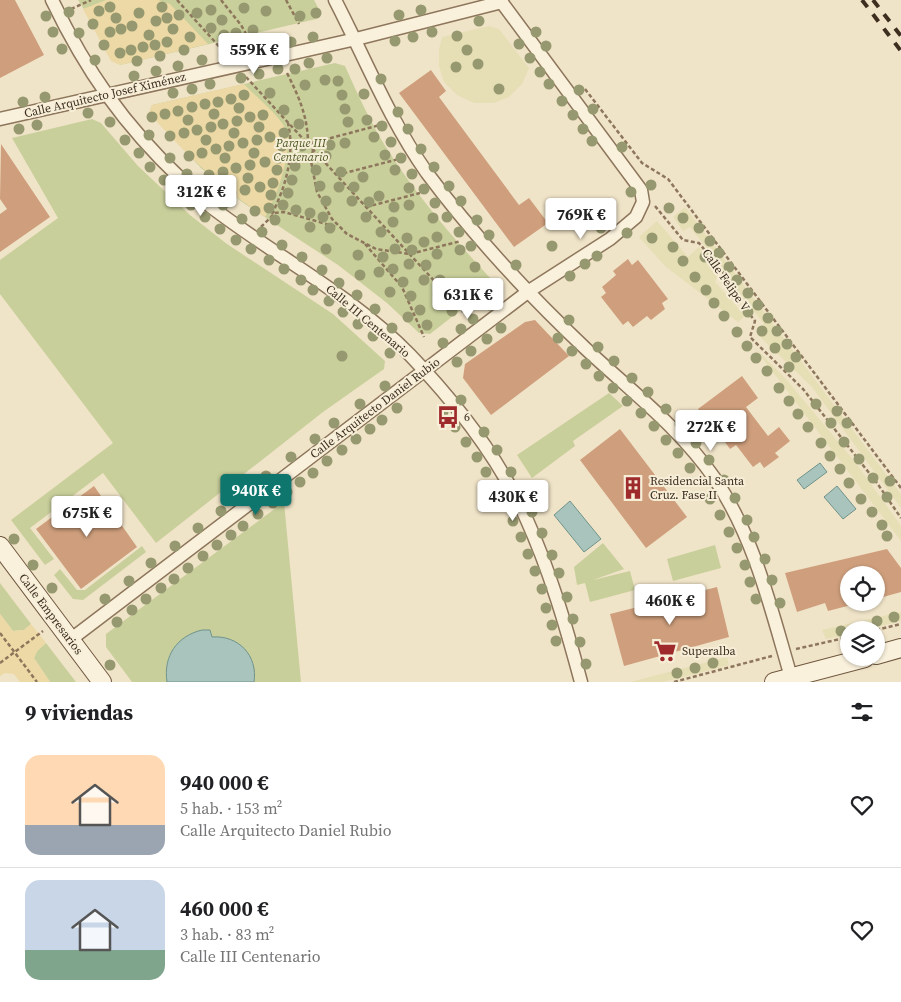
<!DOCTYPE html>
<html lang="es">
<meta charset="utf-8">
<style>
:root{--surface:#fff;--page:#f6f6f6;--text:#202124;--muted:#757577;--line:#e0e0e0;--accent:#0f766e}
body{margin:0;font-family:"Source Serif 4",serif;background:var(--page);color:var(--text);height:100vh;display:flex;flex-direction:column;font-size:19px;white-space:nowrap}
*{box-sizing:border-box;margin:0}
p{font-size:16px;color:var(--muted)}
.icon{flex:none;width:28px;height:28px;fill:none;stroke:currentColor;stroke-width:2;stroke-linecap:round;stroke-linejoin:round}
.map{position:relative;height:682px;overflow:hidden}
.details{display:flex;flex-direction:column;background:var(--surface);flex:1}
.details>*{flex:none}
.controls{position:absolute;left:840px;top:566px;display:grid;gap:10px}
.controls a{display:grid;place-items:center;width:45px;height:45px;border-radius:50%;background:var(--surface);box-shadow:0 1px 4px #0004;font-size:25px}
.price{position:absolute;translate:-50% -42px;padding:0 11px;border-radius:5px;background:#fff;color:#222;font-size:16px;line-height:32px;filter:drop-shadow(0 1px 2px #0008)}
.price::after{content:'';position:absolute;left:50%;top:30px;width:15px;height:11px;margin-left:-8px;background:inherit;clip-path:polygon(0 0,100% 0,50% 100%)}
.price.on{background:var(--accent);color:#fff}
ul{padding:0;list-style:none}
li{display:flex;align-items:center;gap:15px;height:125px;padding:0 25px}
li+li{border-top:1px solid var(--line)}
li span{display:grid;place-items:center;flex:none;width:140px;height:100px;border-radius:15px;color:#555}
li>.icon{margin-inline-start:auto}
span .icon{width:60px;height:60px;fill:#fffc;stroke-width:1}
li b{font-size:21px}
h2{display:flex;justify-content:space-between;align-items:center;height:60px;padding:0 25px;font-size:21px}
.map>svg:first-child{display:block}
.farmland{fill:#e6deb5}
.green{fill:#c9cf9b}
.sand{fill:#ecd9a5}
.water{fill:#a9c4bc;stroke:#6f938a}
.building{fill:#cf9f7d}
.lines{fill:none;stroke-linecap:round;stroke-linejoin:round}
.street-casing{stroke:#8d765c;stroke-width:15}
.secondary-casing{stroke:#6f573f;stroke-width:20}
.path{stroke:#8d765c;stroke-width:2.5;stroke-dasharray:4 2.5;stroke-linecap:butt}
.street{stroke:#faf1dc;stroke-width:12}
.secondary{stroke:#faf1dc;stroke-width:18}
.rail{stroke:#3d2e20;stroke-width:4;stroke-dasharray:9 9;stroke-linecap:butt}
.tree{fill:#96986f}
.labels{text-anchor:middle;stroke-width:4;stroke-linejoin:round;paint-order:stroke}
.street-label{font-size:12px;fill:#3d2e20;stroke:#f7eed8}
.park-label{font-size:12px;font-style:italic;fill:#4d5a26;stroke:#f7eed8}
.poi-label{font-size:12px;fill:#3d2e20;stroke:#f7eed8;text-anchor:start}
</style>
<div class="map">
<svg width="901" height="682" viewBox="0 0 901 682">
<rect width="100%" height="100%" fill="#f0e4c8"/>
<g class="farmland">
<polygon points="489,26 499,29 529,68 522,84 509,97 494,103 474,103 457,95 444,82 439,66 439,49 442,37"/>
<polygon points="685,207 901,494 901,508 812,387 757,334 764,324 730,281 728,275 690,227 683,231 673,217"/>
<polygon points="657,221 688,257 699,247 719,272 715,282 745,316 738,322 665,266 639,237"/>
<polygon points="753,346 786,379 855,462 901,526 901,541"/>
<polygon points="901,612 901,621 865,630 849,630 849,634 826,639 822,630"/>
<polygon points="727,657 729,665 664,682 630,682"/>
</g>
<g class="green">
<polygon points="78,0 314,0 320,11 316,19 120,65"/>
<path d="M335 63 345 66C357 93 369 119 384 144 414 192 452 237 491 279L489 288 430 334 419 333 387 303 338 265 242 202 201 168 149 113 152 105Z"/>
<polygon points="92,119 101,123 138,166 190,215 227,244 333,314 385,361 384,369 323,412 156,543 103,473 30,528 54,559 45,565 11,520 113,443 0,294 0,260 58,218 12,138"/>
<polygon points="609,393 623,406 573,441 575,446 532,478 517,455"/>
<path d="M284 502 301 682H254L253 662 219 637H212L209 630C181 632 162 653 167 682H132L106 647V634Z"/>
<polygon points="603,543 624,569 593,580 630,571 635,590 590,602 585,583 577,585 574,567"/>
<polygon points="715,545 721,568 673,581 667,559"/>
<polygon points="142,546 146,552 83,600 73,599 54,575 60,569 77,590 85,590"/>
<polygon points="0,583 31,624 24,630 13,631 0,614"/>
<polygon points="46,643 76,682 50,682 34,658 37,651"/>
</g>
<g class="sand">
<polygon points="106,0 158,0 170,4 208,44 120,65 111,61 83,9"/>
<path d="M244 84C255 96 276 112 284 126 296 147 276 198 265 217 221 188 184 153 149 113L152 105Z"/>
<polygon points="0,614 13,631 24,630 31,624 46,643 37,651 34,658 50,682 20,682 14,674 5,673 0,676"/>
</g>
<g class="water">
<polygon points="820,463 827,472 804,489 797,480"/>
<polygon points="837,486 856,509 843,519 824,497"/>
<polygon points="570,501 601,539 584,552 554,515"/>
<path d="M202 630H210L212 637C239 635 258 656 254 682H167C163 656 177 636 202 630Z"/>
</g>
<g class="building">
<polygon points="0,0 15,0 44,55 0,78"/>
<polygon points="431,70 446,91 439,97 519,205 529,198 548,223 514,247 399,93"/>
<polygon points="1,144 50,217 0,252 0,214 7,209 0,199"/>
<polygon points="628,259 632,265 638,260 668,299 662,303 665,309 651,320 647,316 633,327 628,321 623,325 601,297 606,293 602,287 616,275 613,271"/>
<polygon points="535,320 569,356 491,415 463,378 465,364 525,322"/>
<polygon points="742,376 758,398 746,407 768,436 779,427 790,441 775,453 779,457 764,468 760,462 753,467 736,445 730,449 722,438 727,435 721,427 715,432 698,409"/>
<polygon points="620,429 687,517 646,548 580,460"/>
<polygon points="94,486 137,547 81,589 36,529"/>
<polygon points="887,549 901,568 901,592 876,599 876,575 849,575 849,602 859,603 828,611 825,603 797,612 785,573"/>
<polygon points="717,587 729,637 624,666 610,614"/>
</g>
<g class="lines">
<defs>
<g id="street">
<path d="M52 0C86 71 124 125 181 179 191 188 200 198 210 206 276 257 352 295 410 355 455 402 499 458 526 518 550 571 566 626 581 682"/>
<path d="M335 0C365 58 389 119 427 173 474 236 529 295 586 349 631 391 680 428 715 479 755 539 771 609 791 677"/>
<polyline points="0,119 356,39 502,2"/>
<polyline points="70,640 529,291 610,239 636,217 643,202 641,190 500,0"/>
</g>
<g id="secondary">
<polyline points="0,546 102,682"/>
<polyline points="876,655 901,648"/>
<polyline points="774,682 865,658"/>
</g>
</defs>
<use href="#street" class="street-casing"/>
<use href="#secondary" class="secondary-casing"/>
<g class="path">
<polyline points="177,0 226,54"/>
<polyline points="221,0 241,25 249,39"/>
<polyline points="286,0 299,24"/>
<polyline points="71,9 91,0"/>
<path d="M287 73C299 97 308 117 308 144L380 125"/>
<polyline points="246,77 463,312"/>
<polyline points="585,89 642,163 668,179 901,488"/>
<polyline points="313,150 311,161 317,192 332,219 347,234 376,249 410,254 461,241"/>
<polyline points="337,175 399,159"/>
<polyline points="655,206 683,240 699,243 725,275 727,285 755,321 750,337 803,389 877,483 901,518"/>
<polyline points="366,207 420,193"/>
<path d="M272 214C286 186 295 154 288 123"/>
<polyline points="261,227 275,213 284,212 337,227"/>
<polyline points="365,244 402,287 424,337"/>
<polyline points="876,630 901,624"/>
<polyline points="0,633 37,682"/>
<polyline points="796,649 849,637"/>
<polyline points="0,663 43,631"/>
<polyline points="674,682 772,656"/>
</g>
<use href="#street" class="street"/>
<use href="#secondary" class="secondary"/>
<g class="rail">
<polyline points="862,0 901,51"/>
<polyline points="873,0 901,36"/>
</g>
</g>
<g class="tree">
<circle cx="110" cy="7" r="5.5"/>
<circle cx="162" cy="7" r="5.5"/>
<circle cx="244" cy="8" r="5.5"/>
<circle cx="211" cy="10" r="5.5"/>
<circle cx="421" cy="10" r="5.5"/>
<circle cx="99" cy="11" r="5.5"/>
<circle cx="266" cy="11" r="5.5"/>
<circle cx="69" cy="12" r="5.5"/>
<circle cx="139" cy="13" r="5.5"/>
<circle cx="197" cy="13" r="5.5"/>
<circle cx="316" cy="13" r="5.5"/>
<circle cx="179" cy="15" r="5.5"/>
<circle cx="399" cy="15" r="5.5"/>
<circle cx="46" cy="16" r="5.5"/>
<circle cx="300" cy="16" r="5.5"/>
<circle cx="116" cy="18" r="5.5"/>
<circle cx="167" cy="18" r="5.5"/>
<circle cx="222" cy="20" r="5.5"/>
<circle cx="156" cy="21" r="5.5"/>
<circle cx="479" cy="21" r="5.5"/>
<circle cx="93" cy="24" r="5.5"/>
<circle cx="132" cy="26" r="5.5"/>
<circle cx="211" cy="28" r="5.5"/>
<circle cx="121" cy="29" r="5.5"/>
<circle cx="173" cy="29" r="5.5"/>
<circle cx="253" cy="30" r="5.5"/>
<circle cx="53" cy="32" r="5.5"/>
<circle cx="110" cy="32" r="5.5"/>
<circle cx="432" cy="32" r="5.5"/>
<circle cx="536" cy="32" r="5.5"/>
<circle cx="79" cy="33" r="5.5"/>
<circle cx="236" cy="33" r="5.5"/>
<circle cx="149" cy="35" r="5.5"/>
<circle cx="224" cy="35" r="5.5"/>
<circle cx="457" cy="36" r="5.5"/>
<circle cx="190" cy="37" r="5.5"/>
<circle cx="313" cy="37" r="5.5"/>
<circle cx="413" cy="37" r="5.5"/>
<circle cx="395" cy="41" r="5.5"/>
<circle cx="167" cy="42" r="5.5"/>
<circle cx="291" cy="42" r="5.5"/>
<circle cx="519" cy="44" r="5.5"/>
<circle cx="104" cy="45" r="5.5"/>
<circle cx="155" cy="45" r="5.5"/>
<circle cx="546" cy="46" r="5.5"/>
<circle cx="143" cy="47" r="5.5"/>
<circle cx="269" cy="47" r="5.5"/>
<circle cx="62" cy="49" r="5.5"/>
<circle cx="131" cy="50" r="5.5"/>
<circle cx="184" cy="50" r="5.5"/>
<circle cx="246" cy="50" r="5.5"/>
<circle cx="467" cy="50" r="5.5"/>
<circle cx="120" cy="53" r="5.5"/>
<circle cx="224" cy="55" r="5.5"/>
<circle cx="160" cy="56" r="5.5"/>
<circle cx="327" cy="58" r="5.5"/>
<circle cx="530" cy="58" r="5.5"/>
<circle cx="95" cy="60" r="5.5"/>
<circle cx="202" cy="60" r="5.5"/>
<circle cx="137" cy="61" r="5.5"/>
<circle cx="309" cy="63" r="5.5"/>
<circle cx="478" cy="64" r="5.5"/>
<circle cx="178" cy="66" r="5.5"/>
<circle cx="456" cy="67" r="5.5"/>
<circle cx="278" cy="69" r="5.5"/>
<circle cx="295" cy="69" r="5.5"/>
<circle cx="156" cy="71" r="5.5"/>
<circle cx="540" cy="72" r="5.5"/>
<circle cx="259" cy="74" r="5.5"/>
<circle cx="134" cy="76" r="5.5"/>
<circle cx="241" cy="78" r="5.5"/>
<circle cx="381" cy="79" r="5.5"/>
<circle cx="325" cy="80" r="5.5"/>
<circle cx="338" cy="81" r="5.5"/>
<circle cx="210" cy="84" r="5.5"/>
<circle cx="549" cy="84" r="5.5"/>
<circle cx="305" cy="85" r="5.5"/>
<circle cx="192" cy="89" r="5.5"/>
<circle cx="499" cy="89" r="5.5"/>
<circle cx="579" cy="90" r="5.5"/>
<circle cx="173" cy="93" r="5.5"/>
<circle cx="270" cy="93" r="5.5"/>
<circle cx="364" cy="94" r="5.5"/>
<circle cx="244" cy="95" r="5.5"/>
<circle cx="342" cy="95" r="5.5"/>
<circle cx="45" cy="97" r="5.5"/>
<circle cx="231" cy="99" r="5.5"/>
<circle cx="562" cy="101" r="5.5"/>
<circle cx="23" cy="102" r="5.5"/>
<circle cx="218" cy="102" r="5.5"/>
<circle cx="205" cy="104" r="5.5"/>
<circle cx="192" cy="107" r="5.5"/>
<circle cx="239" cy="108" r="5.5"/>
<circle cx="345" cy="109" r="5.5"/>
<circle cx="593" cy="109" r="5.5"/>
<circle cx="284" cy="110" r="5.5"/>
<circle cx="178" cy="111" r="5.5"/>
<circle cx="398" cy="112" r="5.5"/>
<circle cx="88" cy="113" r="5.5"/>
<circle cx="165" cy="114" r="5.5"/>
<circle cx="214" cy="114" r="5.5"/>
<circle cx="263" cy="115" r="5.5"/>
<circle cx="573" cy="115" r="5.5"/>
<circle cx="152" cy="117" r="5.5"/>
<circle cx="250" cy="117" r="5.5"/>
<circle cx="188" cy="120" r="5.5"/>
<circle cx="367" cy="120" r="5.5"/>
<circle cx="237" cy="121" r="5.5"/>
<circle cx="110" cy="122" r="5.5"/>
<circle cx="348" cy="122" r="5.5"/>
<circle cx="223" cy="124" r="5.5"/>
<circle cx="299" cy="124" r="5.5"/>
<circle cx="37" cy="125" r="5.5"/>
<circle cx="382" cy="126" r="5.5"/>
<circle cx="211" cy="127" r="5.5"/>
<circle cx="259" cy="127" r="5.5"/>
<circle cx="19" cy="129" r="5.5"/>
<circle cx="408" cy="129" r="5.5"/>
<circle cx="583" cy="129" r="5.5"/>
<circle cx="197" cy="130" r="5.5"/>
<circle cx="184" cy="133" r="5.5"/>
<circle cx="234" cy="133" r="5.5"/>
<circle cx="284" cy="133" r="5.5"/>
<circle cx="149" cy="135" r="5.5"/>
<circle cx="170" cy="136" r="5.5"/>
<circle cx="270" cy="137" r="5.5"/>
<circle cx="374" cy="137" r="5.5"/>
<circle cx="125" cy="140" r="5.5"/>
<circle cx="206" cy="140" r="5.5"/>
<circle cx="257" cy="140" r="5.5"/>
<circle cx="592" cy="141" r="5.5"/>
<circle cx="391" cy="142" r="5.5"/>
<circle cx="243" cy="143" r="5.5"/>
<circle cx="345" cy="143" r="5.5"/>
<circle cx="330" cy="145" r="5.5"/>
<circle cx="229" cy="146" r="5.5"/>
<circle cx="282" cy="146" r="5.5"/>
<circle cx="302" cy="146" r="5.5"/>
<circle cx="622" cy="147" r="5.5"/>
<circle cx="216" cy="149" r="5.5"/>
<circle cx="421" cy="149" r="5.5"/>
<circle cx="139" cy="153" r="5.5"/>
<circle cx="202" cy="153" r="5.5"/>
<circle cx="254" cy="153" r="5.5"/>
<circle cx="385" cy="155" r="5.5"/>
<circle cx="189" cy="156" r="5.5"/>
<circle cx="326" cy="156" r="5.5"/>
<circle cx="170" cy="158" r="5.5"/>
<circle cx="225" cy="158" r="5.5"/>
<circle cx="279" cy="158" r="5.5"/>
<circle cx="401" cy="158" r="5.5"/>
<circle cx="265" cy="162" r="5.5"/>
<circle cx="250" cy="165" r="5.5"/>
<circle cx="295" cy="166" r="5.5"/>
<circle cx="150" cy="167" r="5.5"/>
<circle cx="434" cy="167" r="5.5"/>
<circle cx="236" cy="168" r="5.5"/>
<circle cx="277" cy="170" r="5.5"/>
<circle cx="316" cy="170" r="5.5"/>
<circle cx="395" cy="170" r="5.5"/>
<circle cx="223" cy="172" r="5.5"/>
<circle cx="341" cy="172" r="5.5"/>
<circle cx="187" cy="174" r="5.5"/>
<circle cx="412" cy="174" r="5.5"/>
<circle cx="209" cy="175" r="5.5"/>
<circle cx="363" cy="177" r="5.5"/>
<circle cx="248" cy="178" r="5.5"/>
<circle cx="164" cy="180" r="5.5"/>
<circle cx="292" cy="180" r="5.5"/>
<circle cx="273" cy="183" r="5.5"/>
<circle cx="651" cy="185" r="5.5"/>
<circle cx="320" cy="186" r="5.5"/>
<circle cx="449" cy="186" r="5.5"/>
<circle cx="260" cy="187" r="5.5"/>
<circle cx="339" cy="187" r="5.5"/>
<circle cx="354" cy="187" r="5.5"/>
<circle cx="409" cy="188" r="5.5"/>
<circle cx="424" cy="189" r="5.5"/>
<circle cx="205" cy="190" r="5.5"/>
<circle cx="245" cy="190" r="5.5"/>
<circle cx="631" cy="192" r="5.5"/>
<circle cx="178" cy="193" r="5.5"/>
<circle cx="231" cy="193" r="5.5"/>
<circle cx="288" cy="193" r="5.5"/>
<circle cx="271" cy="195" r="5.5"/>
<circle cx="379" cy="196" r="5.5"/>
<circle cx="326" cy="201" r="5.5"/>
<circle cx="352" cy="201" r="5.5"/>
<circle cx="461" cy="201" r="5.5"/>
<circle cx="369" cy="202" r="5.5"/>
<circle cx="435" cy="203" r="5.5"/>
<circle cx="191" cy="205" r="5.5"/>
<circle cx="223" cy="205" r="5.5"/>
<circle cx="283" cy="205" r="5.5"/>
<circle cx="409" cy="205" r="5.5"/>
<circle cx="394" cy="207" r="5.5"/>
<circle cx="269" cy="208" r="5.5"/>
<circle cx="669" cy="208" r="5.5"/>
<circle cx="296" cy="210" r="5.5"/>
<circle cx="255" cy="211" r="5.5"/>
<circle cx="310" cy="213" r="5.5"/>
<circle cx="205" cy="217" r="5.5"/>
<circle cx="323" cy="217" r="5.5"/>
<circle cx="366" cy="217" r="5.5"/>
<circle cx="447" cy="217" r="5.5"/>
<circle cx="433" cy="218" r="5.5"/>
<circle cx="683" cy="218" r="5.5"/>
<circle cx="242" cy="219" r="5.5"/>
<circle cx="275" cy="220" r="5.5"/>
<circle cx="477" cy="220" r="5.5"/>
<circle cx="393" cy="222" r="5.5"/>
<circle cx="310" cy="227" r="5.5"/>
<circle cx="330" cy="228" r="5.5"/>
<circle cx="601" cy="228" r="5.5"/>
<circle cx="699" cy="228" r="5.5"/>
<circle cx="220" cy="229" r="5.5"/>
<circle cx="262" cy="232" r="5.5"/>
<circle cx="381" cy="232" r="5.5"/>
<circle cx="459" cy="232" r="5.5"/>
<circle cx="627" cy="233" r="5.5"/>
<circle cx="489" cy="235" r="5.5"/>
<circle cx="437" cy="237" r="5.5"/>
<circle cx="407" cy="238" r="5.5"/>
<circle cx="652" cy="238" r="5.5"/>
<circle cx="236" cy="240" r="5.5"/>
<circle cx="710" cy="241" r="5.5"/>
<circle cx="424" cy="242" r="5.5"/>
<circle cx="282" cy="245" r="5.5"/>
<circle cx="471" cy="246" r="5.5"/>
<circle cx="552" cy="246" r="5.5"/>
<circle cx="673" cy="247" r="5.5"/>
<circle cx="251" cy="249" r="5.5"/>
<circle cx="326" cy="249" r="5.5"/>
<circle cx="395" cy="249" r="5.5"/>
<circle cx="412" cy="250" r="5.5"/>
<circle cx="460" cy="250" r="5.5"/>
<circle cx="719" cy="253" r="5.5"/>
<circle cx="437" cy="254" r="5.5"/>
<circle cx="358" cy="255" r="5.5"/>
<circle cx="597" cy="256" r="5.5"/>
<circle cx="302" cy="257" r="5.5"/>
<circle cx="383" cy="257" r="5.5"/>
<circle cx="705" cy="257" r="5.5"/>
<circle cx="269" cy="260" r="5.5"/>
<circle cx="683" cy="261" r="5.5"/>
<circle cx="409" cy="264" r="5.5"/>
<circle cx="585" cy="264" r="5.5"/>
<circle cx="426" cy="265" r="5.5"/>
<circle cx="516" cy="265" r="5.5"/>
<circle cx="475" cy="267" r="5.5"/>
<circle cx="729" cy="267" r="5.5"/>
<circle cx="284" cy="269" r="5.5"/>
<circle cx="393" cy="269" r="5.5"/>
<circle cx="322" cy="270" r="5.5"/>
<circle cx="379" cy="272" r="5.5"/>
<circle cx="360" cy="275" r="5.5"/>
<circle cx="570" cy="276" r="5.5"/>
<circle cx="695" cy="277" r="5.5"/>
<circle cx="301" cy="280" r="5.5"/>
<circle cx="424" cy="280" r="5.5"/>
<circle cx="440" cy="280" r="5.5"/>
<circle cx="737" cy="280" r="5.5"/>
<circle cx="403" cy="282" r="5.5"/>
<circle cx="339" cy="283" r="5.5"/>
<circle cx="487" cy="286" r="5.5"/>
<circle cx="313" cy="290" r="5.5"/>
<circle cx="706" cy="290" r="5.5"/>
<circle cx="390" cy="292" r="5.5"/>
<circle cx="733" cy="293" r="5.5"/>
<circle cx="748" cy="293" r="5.5"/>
<circle cx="357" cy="295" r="5.5"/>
<circle cx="438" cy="295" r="5.5"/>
<circle cx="411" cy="296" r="5.5"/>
<circle cx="454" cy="296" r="5.5"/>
<circle cx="467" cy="299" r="5.5"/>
<circle cx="329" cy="301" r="5.5"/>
<circle cx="714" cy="303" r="5.5"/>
<circle cx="490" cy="305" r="5.5"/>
<circle cx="758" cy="305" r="5.5"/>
<circle cx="375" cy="309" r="5.5"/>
<circle cx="420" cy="310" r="5.5"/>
<circle cx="452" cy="311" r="5.5"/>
<circle cx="343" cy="312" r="5.5"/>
<circle cx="748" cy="312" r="5.5"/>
<circle cx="724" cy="316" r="5.5"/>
<circle cx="408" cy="317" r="5.5"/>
<circle cx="768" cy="318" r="5.5"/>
<circle cx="473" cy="319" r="5.5"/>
<circle cx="569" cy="320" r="5.5"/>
<circle cx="358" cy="324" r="5.5"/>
<circle cx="427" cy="325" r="5.5"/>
<circle cx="392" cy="328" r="5.5"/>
<circle cx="501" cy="328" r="5.5"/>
<circle cx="461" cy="329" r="5.5"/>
<circle cx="762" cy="331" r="5.5"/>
<circle cx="777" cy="331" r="5.5"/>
<circle cx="737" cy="332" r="5.5"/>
<circle cx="373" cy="336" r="5.5"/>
<circle cx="558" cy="338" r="5.5"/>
<circle cx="487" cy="339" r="5.5"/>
<circle cx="443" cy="343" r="5.5"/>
<circle cx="787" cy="344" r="5.5"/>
<circle cx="747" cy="346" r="5.5"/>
<circle cx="598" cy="347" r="5.5"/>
<circle cx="775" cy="348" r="5.5"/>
<circle cx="471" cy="351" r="5.5"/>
<circle cx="572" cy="351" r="5.5"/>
<circle cx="390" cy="353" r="5.5"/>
<circle cx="342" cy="356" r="5.5"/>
<circle cx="796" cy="357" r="5.5"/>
<circle cx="756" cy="358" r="5.5"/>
<circle cx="614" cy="361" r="5.5"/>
<circle cx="457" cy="362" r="5.5"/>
<circle cx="586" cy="364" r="5.5"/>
<circle cx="789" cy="367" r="5.5"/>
<circle cx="767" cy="371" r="5.5"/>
<circle cx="599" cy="376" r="5.5"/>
<circle cx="632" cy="378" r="5.5"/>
<circle cx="385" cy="386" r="5.5"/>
<circle cx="613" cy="388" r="5.5"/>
<circle cx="779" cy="388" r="5.5"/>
<circle cx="648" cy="392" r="5.5"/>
<circle cx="461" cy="400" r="5.5"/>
<circle cx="627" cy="401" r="5.5"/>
<circle cx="789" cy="401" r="5.5"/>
<circle cx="360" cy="404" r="5.5"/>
<circle cx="816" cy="404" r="5.5"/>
<circle cx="397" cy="408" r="5.5"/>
<circle cx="666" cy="409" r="5.5"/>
<circle cx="837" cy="411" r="5.5"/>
<circle cx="443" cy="412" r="5.5"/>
<circle cx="641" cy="413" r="5.5"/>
<circle cx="798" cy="414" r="5.5"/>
<circle cx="382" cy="420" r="5.5"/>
<circle cx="334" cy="423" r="5.5"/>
<circle cx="831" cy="423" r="5.5"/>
<circle cx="847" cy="423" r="5.5"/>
<circle cx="680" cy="424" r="5.5"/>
<circle cx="654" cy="426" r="5.5"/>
<circle cx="455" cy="427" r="5.5"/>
<circle cx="808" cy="427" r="5.5"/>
<circle cx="370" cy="429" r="5.5"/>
<circle cx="484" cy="432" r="5.5"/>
<circle cx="315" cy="439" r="5.5"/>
<circle cx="356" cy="439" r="5.5"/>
<circle cx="666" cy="440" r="5.5"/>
<circle cx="466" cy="442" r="5.5"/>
<circle cx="844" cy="442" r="5.5"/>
<circle cx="696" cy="443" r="5.5"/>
<circle cx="821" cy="443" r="5.5"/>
<circle cx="342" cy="450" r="5.5"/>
<circle cx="497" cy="450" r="5.5"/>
<circle cx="678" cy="453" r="5.5"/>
<circle cx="830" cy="456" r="5.5"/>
<circle cx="291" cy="457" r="5.5"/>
<circle cx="477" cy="457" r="5.5"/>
<circle cx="859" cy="459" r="5.5"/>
<circle cx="709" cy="460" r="5.5"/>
<circle cx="327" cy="461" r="5.5"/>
<circle cx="690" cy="468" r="5.5"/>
<circle cx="840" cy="469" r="5.5"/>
<circle cx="486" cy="472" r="5.5"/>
<circle cx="511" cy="472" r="5.5"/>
<circle cx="313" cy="473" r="5.5"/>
<circle cx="266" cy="476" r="5.5"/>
<circle cx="873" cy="478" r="5.5"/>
<circle cx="724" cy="480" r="5.5"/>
<circle cx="890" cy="481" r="5.5"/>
<circle cx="300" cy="482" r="5.5"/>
<circle cx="849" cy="483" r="5.5"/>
<circle cx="495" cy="488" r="5.5"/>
<circle cx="520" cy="488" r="5.5"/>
<circle cx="246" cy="492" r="5.5"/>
<circle cx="287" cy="492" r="5.5"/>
<circle cx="887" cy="497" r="5.5"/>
<circle cx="735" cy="498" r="5.5"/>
<circle cx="710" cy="499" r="5.5"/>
<circle cx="861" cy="499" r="5.5"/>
<circle cx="273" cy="503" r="5.5"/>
<circle cx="504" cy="504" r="5.5"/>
<circle cx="221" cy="511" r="5.5"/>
<circle cx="532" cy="512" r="5.5"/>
<circle cx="872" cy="512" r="5.5"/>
<circle cx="258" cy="514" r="5.5"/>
<circle cx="720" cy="515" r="5.5"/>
<circle cx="747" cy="520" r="5.5"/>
<circle cx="513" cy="521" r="5.5"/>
<circle cx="882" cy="525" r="5.5"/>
<circle cx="243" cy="526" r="5.5"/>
<circle cx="198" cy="528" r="5.5"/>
<circle cx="729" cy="532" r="5.5"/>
<circle cx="542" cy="533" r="5.5"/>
<circle cx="231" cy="535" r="5.5"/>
<circle cx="887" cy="536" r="5.5"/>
<circle cx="521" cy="537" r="5.5"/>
<circle cx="754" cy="537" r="5.5"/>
<circle cx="14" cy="539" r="5.5"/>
<circle cx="217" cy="545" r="5.5"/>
<circle cx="175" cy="546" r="5.5"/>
<circle cx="737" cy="548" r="5.5"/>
<circle cx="528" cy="554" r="5.5"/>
<circle cx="552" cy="555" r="5.5"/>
<circle cx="203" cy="556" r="5.5"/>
<circle cx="765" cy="559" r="5.5"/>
<circle cx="151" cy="563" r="5.5"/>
<circle cx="33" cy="565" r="5.5"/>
<circle cx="745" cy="565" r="5.5"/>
<circle cx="188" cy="568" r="5.5"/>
<circle cx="535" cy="571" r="5.5"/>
<circle cx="559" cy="573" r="5.5"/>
<circle cx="174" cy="579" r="5.5"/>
<circle cx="772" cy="580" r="5.5"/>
<circle cx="129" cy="581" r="5.5"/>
<circle cx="750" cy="582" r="5.5"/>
<circle cx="52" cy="588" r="5.5"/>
<circle cx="161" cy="588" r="5.5"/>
<circle cx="542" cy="589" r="5.5"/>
<circle cx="567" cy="597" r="5.5"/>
<circle cx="105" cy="599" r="5.5"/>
<circle cx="146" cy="599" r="5.5"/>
<circle cx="756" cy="599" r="5.5"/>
<circle cx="780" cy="603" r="5.5"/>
<circle cx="546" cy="608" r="5.5"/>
<circle cx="132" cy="610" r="5.5"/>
<circle cx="894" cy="617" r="5.5"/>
<circle cx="573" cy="619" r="5.5"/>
<circle cx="877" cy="621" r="5.5"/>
<circle cx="117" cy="622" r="5.5"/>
<circle cx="552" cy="625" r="5.5"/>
<circle cx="841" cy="631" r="5.5"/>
<circle cx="556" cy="641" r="5.5"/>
<circle cx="580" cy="642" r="5.5"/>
<circle cx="713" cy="663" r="5.5"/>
<circle cx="586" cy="664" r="5.5"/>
<circle cx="110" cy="665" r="5.5"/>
<circle cx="695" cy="668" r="5.5"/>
<circle cx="677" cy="673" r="5.5"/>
</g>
<defs>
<symbol id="bus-bare" viewBox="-9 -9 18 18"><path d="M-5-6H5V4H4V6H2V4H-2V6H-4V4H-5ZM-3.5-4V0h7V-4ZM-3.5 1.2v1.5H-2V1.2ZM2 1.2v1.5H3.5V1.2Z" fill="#9e2a2b" stroke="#f7eed8" stroke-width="2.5" paint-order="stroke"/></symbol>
<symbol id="building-bare" viewBox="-9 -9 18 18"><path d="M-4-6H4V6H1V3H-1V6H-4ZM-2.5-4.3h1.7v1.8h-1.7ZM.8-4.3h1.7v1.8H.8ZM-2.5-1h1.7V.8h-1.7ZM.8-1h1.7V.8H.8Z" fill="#9e2a2b" stroke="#f7eed8" stroke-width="2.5" paint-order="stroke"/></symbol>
<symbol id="supermarket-bare" viewBox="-9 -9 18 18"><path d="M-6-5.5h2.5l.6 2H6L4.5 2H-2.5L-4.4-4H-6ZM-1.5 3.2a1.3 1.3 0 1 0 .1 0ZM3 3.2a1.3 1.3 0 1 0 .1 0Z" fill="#9e2a2b" stroke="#f7eed8" stroke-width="2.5" paint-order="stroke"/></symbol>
</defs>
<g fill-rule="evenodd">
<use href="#bus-bare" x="432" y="401" width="32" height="32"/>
<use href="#building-bare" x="617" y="472" width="32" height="32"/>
<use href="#supermarket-bare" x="649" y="635" width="32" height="32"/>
</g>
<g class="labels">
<g class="street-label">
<text transform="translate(105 95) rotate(-13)" y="4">Calle Arquitecto Josef Ximénez</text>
<text transform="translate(726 280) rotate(55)" y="4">Calle Felipe V</text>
<text transform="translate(368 321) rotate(40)" y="4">Calle III Centenario</text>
<text transform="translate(375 408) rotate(-37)" y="4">Calle Arquitecto Daniel Rubio</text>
<text transform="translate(51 614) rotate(53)" y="4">Calle Empresarios</text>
</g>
<g class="park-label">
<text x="301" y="147">Parque III<tspan x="301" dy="14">Centenario</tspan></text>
</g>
<g class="poi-label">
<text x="464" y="421">6</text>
<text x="650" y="485">Residencial Santa<tspan x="650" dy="14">Cruz. Fase II</tspan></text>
<text x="682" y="655">Superalba</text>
</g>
</g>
</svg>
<div class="controls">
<a><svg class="icon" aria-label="locate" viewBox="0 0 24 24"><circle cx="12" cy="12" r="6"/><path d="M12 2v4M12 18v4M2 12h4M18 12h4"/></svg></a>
<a><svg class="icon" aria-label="layers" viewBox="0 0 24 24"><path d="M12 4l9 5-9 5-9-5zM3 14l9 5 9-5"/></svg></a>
</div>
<b class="price" style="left:254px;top:75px">559K €</b>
<b class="price" style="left:201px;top:217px">312K €</b>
<b class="price" style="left:581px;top:240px">769K €</b>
<b class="price" style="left:468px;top:320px">631K €</b>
<b class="price" style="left:711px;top:452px">272K €</b>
<b class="price on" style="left:256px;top:516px">940K €</b>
<b class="price" style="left:513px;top:522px">430K €</b>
<b class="price" style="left:87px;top:538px">675K €</b>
<b class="price" style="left:670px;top:626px">460K €</b>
</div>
<section class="details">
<h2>9 viviendas<svg class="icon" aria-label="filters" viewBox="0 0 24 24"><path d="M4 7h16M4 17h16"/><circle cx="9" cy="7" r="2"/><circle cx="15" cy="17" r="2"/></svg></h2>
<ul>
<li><span style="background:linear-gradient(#ffd9b3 70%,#9aa5b1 0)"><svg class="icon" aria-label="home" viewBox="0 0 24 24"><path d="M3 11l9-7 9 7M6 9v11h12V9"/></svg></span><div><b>940 000 €</b><p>5 hab. · 153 m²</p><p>Calle Arquitecto Daniel Rubio</p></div><svg class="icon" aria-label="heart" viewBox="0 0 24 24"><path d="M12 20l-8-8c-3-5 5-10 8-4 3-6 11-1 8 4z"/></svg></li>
<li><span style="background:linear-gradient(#c9d6e8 70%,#7fa58c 0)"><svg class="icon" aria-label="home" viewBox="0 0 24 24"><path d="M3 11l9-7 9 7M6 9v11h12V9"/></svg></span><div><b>460 000 €</b><p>3 hab. · 83 m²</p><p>Calle III Centenario</p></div><svg class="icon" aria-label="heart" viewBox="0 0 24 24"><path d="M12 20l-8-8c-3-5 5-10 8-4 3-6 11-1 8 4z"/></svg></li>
</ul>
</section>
